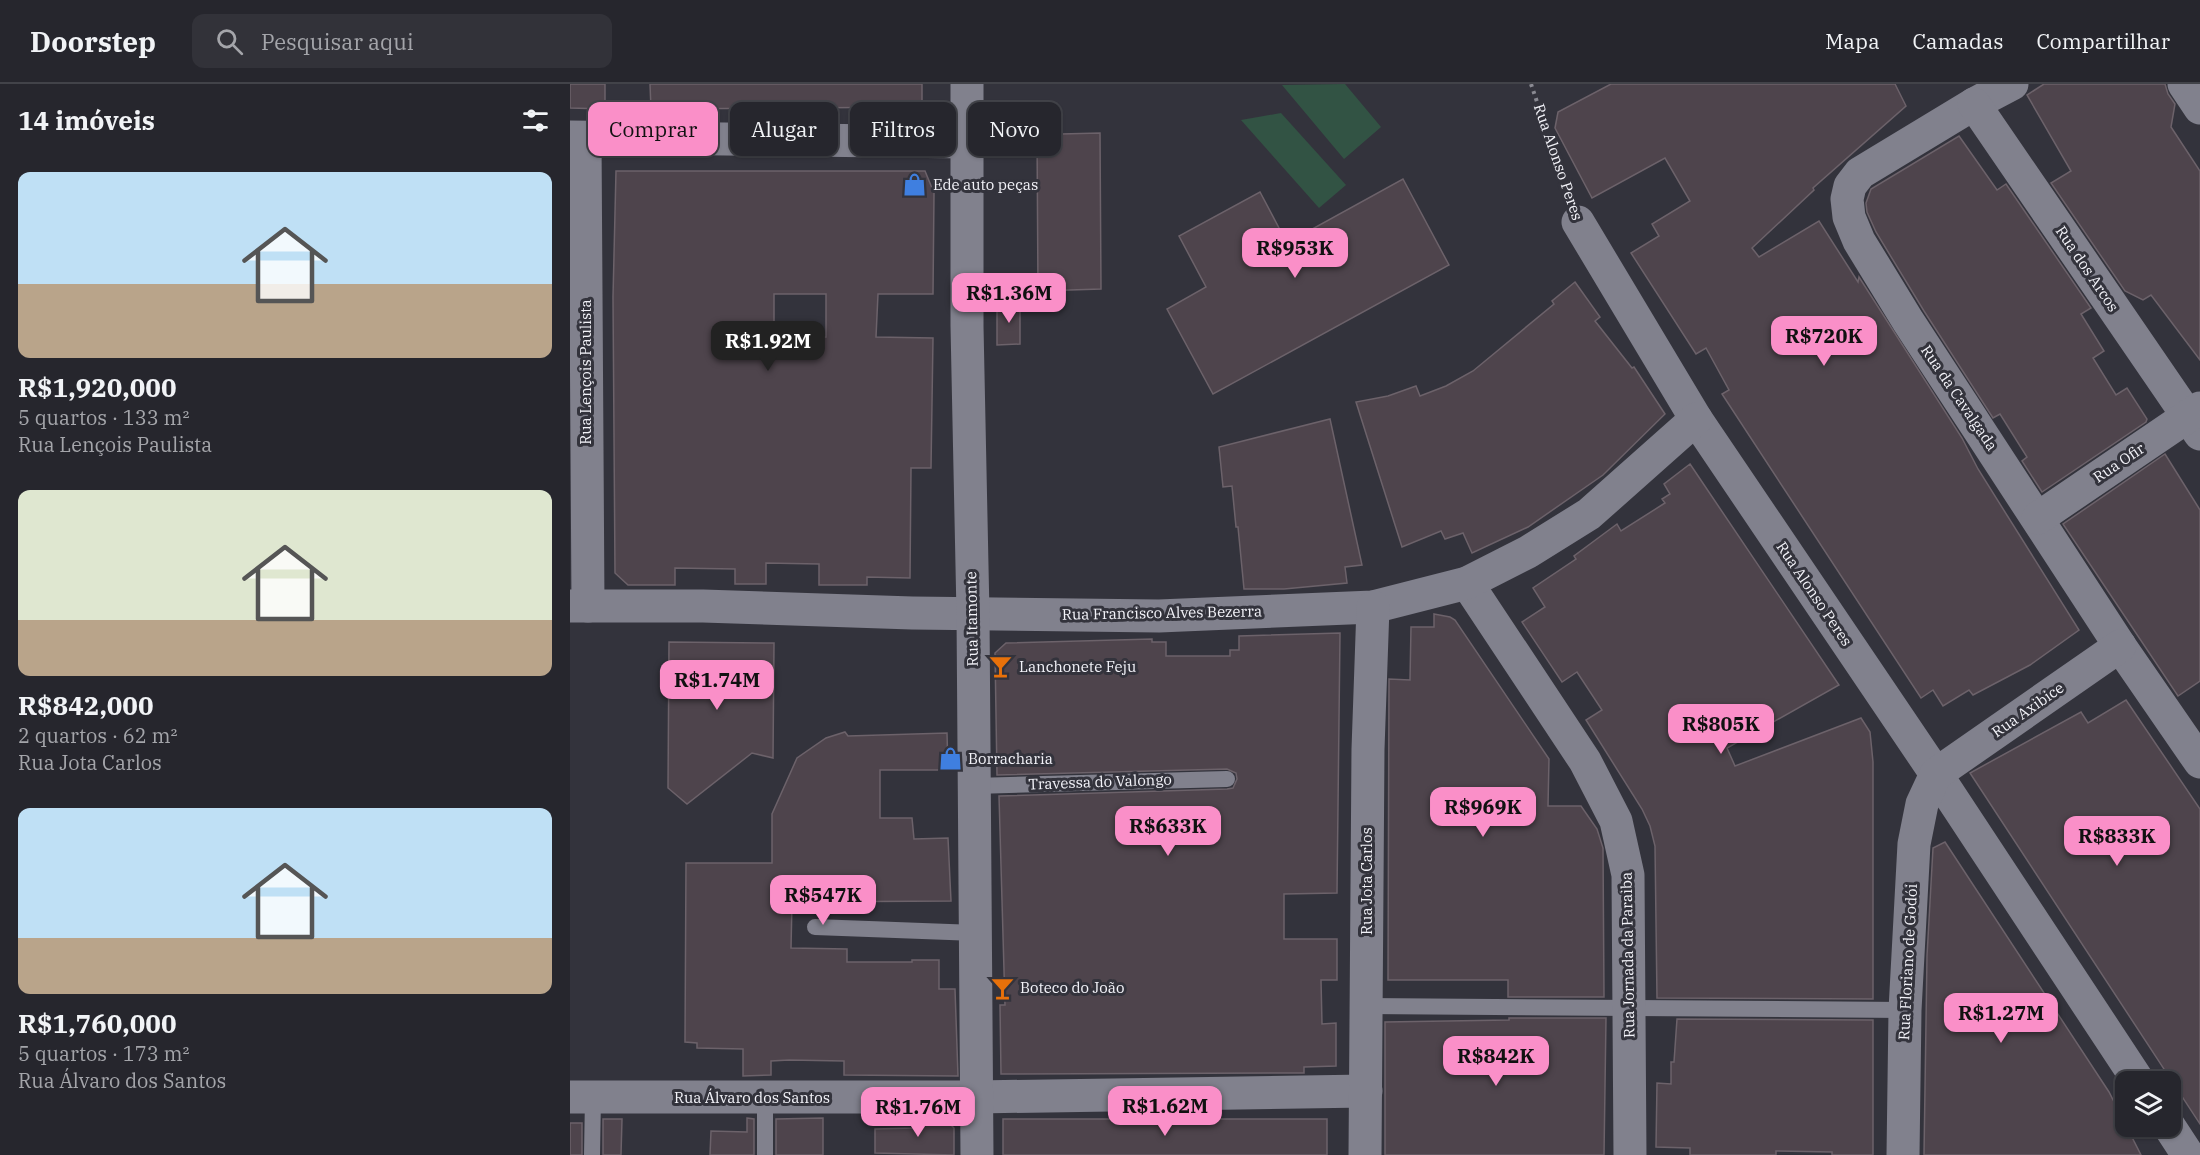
<!DOCTYPE html>
<html lang="pt">
<meta charset="utf-8">
<style>
:root{--surface:#26262d;--page:#323239;--text:#f1f3f6;--muted:#a4a5aa;--line:#424349;--accent:#fa8fc8}
body{margin:0;font-family:"IBM Plex Serif",serif;background:var(--page);color:var(--text);height:100vh;display:flex;flex-direction:column;font-size:22px;white-space:nowrap}
*{box-sizing:border-box;margin:0}
p{font-size:20px;color:var(--muted)}
.icon{flex:none;width:33px;height:33px;fill:none;stroke:currentColor;stroke-width:2;stroke-linecap:round;stroke-linejoin:round}
.map{position:relative;flex:1;overflow:hidden}
.details{display:flex;flex-direction:column;background:var(--surface);width:570px}
.details>*{flex:none}
.hud{position:absolute;left:18px;top:18px;width:570px;height:54px;display:flex;gap:12px}
.tools{position:absolute;left:1545px;top:987px;display:grid;gap:12px}
.tools a{display:grid;place-items:center;width:66px;height:66px;border-radius:12px;background:var(--surface);box-shadow:0 2px 4px #0004,0 0 0 2px var(--line);font-size:30px}
.price{position:absolute;translate:-50% -51px;padding:0 14px;border-radius:12px;background:var(--accent);color:#111;font-size:20px;line-height:39px;filter:drop-shadow(0 2px 3px #0008)}
.price::after{content:'';position:absolute;left:50%;top:36px;width:18px;height:14px;margin-left:-9px;background:inherit;clip-path:polygon(0 0,100% 0,50% 100%)}
.price.active{background:#222;color:#fff}
ul{padding:0;list-style:none}
li{display:grid;align-content:center;gap:12px;height:318px;padding:0 18px}
li span{display:grid;place-items:center;height:186px;border-radius:12px;color:#555}
li>.icon{margin-inline-start:auto}
span .icon{width:108px;height:108px;fill:#fffc;stroke-width:1}
li b{font-size:26px}
h2{display:flex;justify-content:space-between;align-items:center;height:72px;padding:0 18px;font-size:26px}
.pill{padding:0 21px;border-radius:12px;background:var(--surface);box-shadow:0 2px 4px #0004,0 0 0 2px var(--line);font-size:21px;line-height:54px}
.pill.active{background:var(--accent);color:#111}
header{display:flex;align-items:center;gap:36px;box-sizing:border-box;height:84px;padding:0 30px;background:var(--surface);border-bottom:2px solid var(--line)}
header strong{font-size:28px}
nav{display:flex;gap:33px;margin-inline-start:auto;font-size:21px}
.search{width:420px;height:54px;background:var(--page);display:flex;align-items:center;gap:15px;box-sizing:border-box;padding:0 21px;border-radius:12px;color:var(--muted);font-size:22px}
main{display:flex;flex:1;min-height:0}
.map>svg:first-child{display:block}
.green{fill:#325344}
.building{fill:#4e444c;stroke:#6c626a;stroke-width:1.5;fill-rule:evenodd}
.lines{fill:none;stroke-linecap:round;stroke-linejoin:round}
.path{stroke:#8a8a92;stroke-width:4;stroke-dasharray:3 4.5;stroke-linecap:butt}
.service{stroke:#81818d;stroke-width:16}
.minor{stroke:#81818d;stroke-width:33}
.tertiary{stroke:#81818d;stroke-width:33}
.labels{text-anchor:middle;stroke-width:6;stroke-linejoin:round;paint-order:stroke}
.street-label{font-size:15px;fill:#f3f3f9;stroke:#33333c}
.poi-label{font-size:15px;fill:#f3f3f9;stroke:#33333c;text-anchor:start}
</style>
<header>
<strong>Doorstep</strong>
<div class="search"><svg class="icon" aria-label="search" viewBox="0 0 24 24"><circle cx="10" cy="10" r="6"/><path d="M15 15l6 6"/></svg>Pesquisar aqui</div>
<nav><a>Mapa</a><a>Camadas</a><a>Compartilhar</a></nav>
</header>
<main>
<section class="details">
<h2>14 imóveis<svg class="icon" aria-label="filters" viewBox="0 0 24 24"><path d="M4 7h16M4 17h16"/><circle cx="9" cy="7" r="2"/><circle cx="15" cy="17" r="2"/></svg></h2>
<ul>
<li><span style="background:linear-gradient(#bfe0f5 60%,#b9a48a 0)"><svg class="icon" aria-label="home" viewBox="0 0 24 24"><path d="M3 11l9-7 9 7M6 9v11h12V9"/></svg></span><div><b>R$1,920,000</b><p>5 quartos · 133 m²</p><p>Rua Lençois Paulista</p></div></li>
<li><span style="background:linear-gradient(#dfe7d0 70%,#b9a48a 0)"><svg class="icon" aria-label="home" viewBox="0 0 24 24"><path d="M3 11l9-7 9 7M6 9v11h12V9"/></svg></span><div><b>R$842,000</b><p>2 quartos · 62 m²</p><p>Rua Jota Carlos</p></div></li>
<li><span style="background:linear-gradient(#bfe0f5 70%,#b9a48a 0)"><svg class="icon" aria-label="home" viewBox="0 0 24 24"><path d="M3 11l9-7 9 7M6 9v11h12V9"/></svg></span><div><b>R$1,760,000</b><p>5 quartos · 173 m²</p><p>Rua Álvaro dos Santos</p></div></li>
</ul>
</section>
<div class="map">
<svg width="1630" height="1071" viewBox="0 0 1630 1071">
<rect width="100%" height="100%" fill="#33333c"/>
<g class="green">
<polygon points="775,0 811,43 774,75 712,1"/>
<polygon points="711,29 776,101 749,124 671,36"/>
</g>
<g class="building">
<polygon points="0,0 35,0 35,25 0,24"/>
<polygon points="80,0 352,0 352,23 81,25"/>
<polygon points="1041,0 1325,0 1336,22 1243,104 1244,106 1182,164 1189,173 1249,137 1288,198 1289,193 1392,354 1408,385 1509,546 1460,581 1403,611 1399,606 1373,622 1363,606 1351,614 1152,310 1159,306 1136,264 1126,270 1061,169 1089,152 1082,140 1120,117 1095,74 1022,114 985,44 988,28"/>
<polygon points="1474,0 1595,0 1598,10 1605,20 1601,43 1630,87 1630,276 1581,211 1573,216 1555,207 1481,99 1501,87 1457,11"/>
<polygon points="490,47 491,50 530,49 531,205 468,207 467,48"/>
<polygon points="1389,52 1427,106 1436,100 1521,224 1511,230 1534,267 1523,274 1546,311 1557,304 1577,335 1576,338 1472,408 1452,377 1457,373 1430,330 1423,334 1354,227 1306,148 1297,128 1296,119 1301,105"/>
<path d="M46 87H355L364 109 363 210H308L306 253 363 254 361 384H341L340 494 297 493V501H249V480L196 479V500H165V485L105 484V501H58L45 489 43 213ZM204 210H256V253L204 254Z"/>
<polygon points="833,95 879,181 643,310 597,225 636,203 609,152 690,108 717,159"/>
<polygon points="1005,198 1030,233 1025,237 1062,284 1064,283 1095,330 1033,391 958,443 902,469 893,449 875,455 871,447 832,463 786,318 818,312 846,302 850,312 876,302 903,287 984,220 982,217"/>
<polygon points="450,220 450,260 427,261 427,221"/>
<polygon points="760,335 792,481 775,483 777,499 714,505 674,505 668,443 666,443 662,402 653,403 649,363"/>
<polygon points="1595,370 1630,426 1630,597 1608,612 1493,440"/>
<polygon points="1120,380 1269,601 1157,664 1165,682 1291,634 1300,648 1303,678 1303,915 1087,914 1085,762 1080,742 1072,725 1016,636 1032,626 1007,588 992,598 952,538 975,523 963,504 1006,475 1004,472 1047,440 1051,447 1095,419 1092,415 1100,410 1094,400"/>
<polygon points="864,530 880,533 885,536 979,675 978,722 1011,722 1027,745 1033,764 1034,913 938,913 938,896 818,896 819,595 840,596 841,543 864,543"/>
<polygon points="770,549 767,809 714,810 714,855 767,855 767,896 751,896 752,940 766,939 766,982 734,983 734,989 431,990 430,921 435,921 429,712 657,705 663,704 667,695 666,689 657,685 427,691 425,569 436,559 582,555 582,558 596,558 596,572 660,572 660,566 669,566 669,552"/>
<polygon points="99,558 204,559 203,674 182,669 117,720 98,704"/>
<polygon points="1556,616 1630,725 1630,1040 1400,689 1511,628 1518,639"/>
<polygon points="275,648 278,652 377,649 378,686 310,686 310,734 342,734 344,755 378,754 381,817 222,818 221,864 277,865 277,878 342,878 342,876 369,876 369,905 385,905 388,992 274,991 274,977 219,976 201,977 201,991 173,992 173,965 127,964 127,959 115,958 116,779 202,779 202,730 227,674 256,654"/>
<polygon points="1375,758 1539,1008 1571,1071 1354,1071 1357,872 1363,764"/>
<polygon points="939,934 1036,934 1034,1071 815,1071 815,938 939,936"/>
<polygon points="1107,935 1303,936 1303,1071 1262,1071 1262,1068 1206,1067 1206,1071 1120,1071 1120,1064 1086,1063 1087,999 1101,1000 1101,978 1104,978"/>
<polygon points="345,1032 372,1032 384,1044 384,1071 305,1069 305,1045 345,1044"/>
<polygon points="177,1034 184,1035 184,1071 140,1071 141,1047 177,1048"/>
<polygon points="253,1034 253,1071 206,1071 206,1035"/>
<polygon points="33,1035 52,1035 51,1071 33,1071"/>
<rect x="433" y="1035" width="324" height="36"/>
<rect x="0" y="1039" width="12" height="32"/>
</g>
<g class="lines">
<polyline class="path" points="961,0 998,110"/>
<g class="service">
<polyline points="404,702 657,695"/>
<polyline points="245,843 406,849"/>
<polyline points="796,922 1335,926"/>
<polyline points="22,1071 23,1013"/>
<polyline points="195,1071 195,1014"/>
</g>
<g class="minor">
<polyline points="1442,0 1404,20 1290,89 1280,102 1277,115 1279,133 1289,157 1338,237 1550,562 1630,678"/>
<polyline points="1614,0 1630,24"/>
<polyline points="1404,20 1630,350"/>
<polyline points="0,53 398,58"/>
<polyline points="15,54 18,522"/>
<polyline points="1008,138 1126,335 1366,690 1569,998"/>
<polyline points="1468,434 1630,324"/>
<polyline points="897,499 1015,677 1046,737 1058,791 1060,1071"/>
<polyline points="0,522 133,522 342,529 589,532 803,523 897,499 958,468 1019,430 1126,335"/>
<polyline points="0,1013 407,1013 796,1007"/>
<polyline points="1599,1042 1618,1071"/>
<polyline points="795,1071 798,665 803,523"/>
<polyline points="1333,1071 1335,926 1344,760 1352,720 1366,690 1550,562"/>
</g>
<polyline class="tertiary" points="397,0 397,242 403,530 407,1071"/>
</g>
<defs>
<symbol id="shop-bare" viewBox="-9 -9 18 18"><path d="M-5-2.5h2.3a2.7 3.5 0 0 1 5.4 0H5L5.5 6h-11ZM-1.5-2.5h3a1.5 2.3 0 0 0-3 0Z" fill="#3f7fe0" stroke="#33333c" stroke-width="2.5" paint-order="stroke"/></symbol>
<symbol id="bar-bare" viewBox="-9 -9 18 18"><path d="M-6-5H6L.8 .8V4.5H3.5V6h-7V4.5H-.8V.8Z" fill="#e8710a" stroke="#33333c" stroke-width="2.5" paint-order="stroke"/></symbol>
</defs>
<g fill-rule="evenodd">
<use href="#shop-bare" x="328" y="84" width="33" height="33"/>
<use href="#bar-bare" x="414" y="566" width="33" height="33"/>
<use href="#shop-bare" x="364" y="658" width="33" height="33"/>
<use href="#bar-bare" x="416" y="888" width="33" height="33"/>
</g>
<g class="labels">
<g class="street-label">
<text transform="translate(988 78) rotate(71)" y="5">Rua Alonso Peres</text>
<text transform="translate(1517 185) rotate(56)" y="5">Rua dos Arcos</text>
<text transform="translate(16 288) rotate(-90)" y="5">Rua Lençois Paulista</text>
<text transform="translate(1389 314) rotate(56)" y="5">Rua da Cavalgada</text>
<text transform="translate(1549 379) rotate(-34)" y="5">Rua Ofir</text>
<text transform="translate(1244 510) rotate(56)" y="5">Rua Alonso Peres</text>
<text transform="translate(592 529) rotate(-1)" y="5">Rua Francisco Alves Bezerra</text>
<text transform="translate(402 535) rotate(-91)" y="5">Rua Itamonte</text>
<text transform="translate(1458 626) rotate(-35)" y="5">Rua Axibice</text>
<text transform="translate(530 698) rotate(-2)" y="5">Travessa do Valongo</text>
<text transform="translate(797 797) rotate(-90)" y="5">Rua Jota Carlos</text>
<text transform="translate(1058 871) rotate(-91)" y="5">Rua Jornada da Paraiba</text>
<text transform="translate(1338 878) rotate(-87)" y="5">Rua Floriano de Godói</text>
<text x="182" y="1019">Rua Álvaro dos Santos</text>
</g>
<g class="poi-label">
<text x="363" y="106">Ede auto peças</text>
<text x="449" y="588">Lanchonete Feju</text>
<text x="398" y="680">Borracharia</text>
<text x="450" y="909">Boteco do João</text>
</g>
</g>
</svg>
<div class="tools">
<a><svg class="icon" aria-label="layers" viewBox="0 0 24 24"><path d="M12 4l9 5-9 5-9-5zM3 14l9 5 9-5"/></svg></a>
</div>
<b class="price" style="left:725px;top:195px">R$953K</b>
<b class="price" style="left:439px;top:240px">R$1.36M</b>
<b class="price" style="left:1254px;top:283px">R$720K</b>
<b class="price active" style="left:198px;top:288px">R$1.92M</b>
<b class="price" style="left:147px;top:627px">R$1.74M</b>
<b class="price" style="left:1151px;top:671px">R$805K</b>
<b class="price" style="left:913px;top:754px">R$969K</b>
<b class="price" style="left:598px;top:773px">R$633K</b>
<b class="price" style="left:1547px;top:783px">R$833K</b>
<b class="price" style="left:253px;top:842px">R$547K</b>
<b class="price" style="left:1431px;top:960px">R$1.27M</b>
<b class="price" style="left:926px;top:1003px">R$842K</b>
<b class="price" style="left:595px;top:1053px">R$1.62M</b>
<b class="price" style="left:348px;top:1054px">R$1.76M</b>
<div class="hud">
<a class="pill active">Comprar</a>
<a class="pill">Alugar</a>
<a class="pill">Filtros</a>
<a class="pill">Novo</a>
</div>
</div>
</main>
